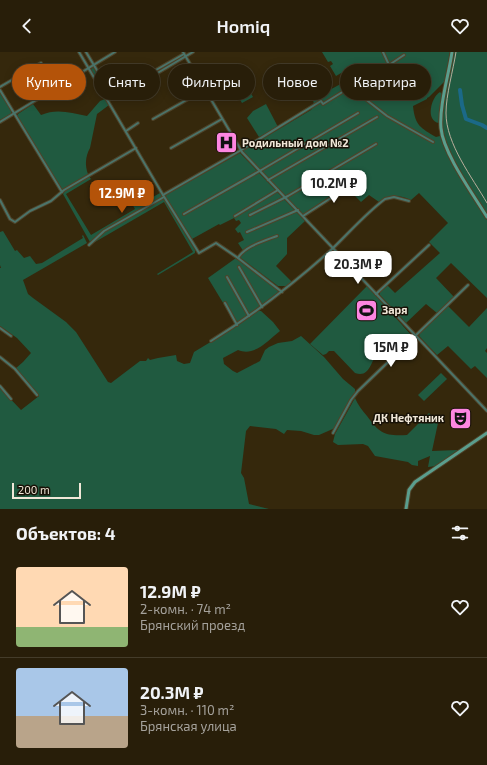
<!DOCTYPE html>
<html lang="ru">
<meta charset="utf-8">
<style>
:root{--surface:#281e09;--page:#342b17;--text:#f1f3f6;--muted:#a5a29c;--line:#443c2a;--accent:#b45309}
body{margin:0;font-family:"Exo 2",sans-serif;background:var(--page);color:var(--text);height:100vh;display:flex;flex-direction:column;font-size:15px;white-space:nowrap}
*{box-sizing:border-box;margin:0}
p{font-size:13px;color:var(--muted)}
.icon{flex:none;width:22px;height:22px;fill:none;stroke:currentColor;stroke-width:2;stroke-linecap:round;stroke-linejoin:round}
.map{position:relative;height:457px;overflow:hidden}
.sheet{display:flex;flex-direction:column;background:var(--surface);flex:1}
.sheet>*{flex:none}
.hud{position:absolute;left:12px;top:12px;width:463px;height:36px;display:flex;gap:8px}
.scale{position:absolute;left:12px;bottom:10px;width:69px;box-sizing:border-box;padding-left:4px;border:2px solid #f0e7d8;border-top:0;font-size:11px;line-height:14px;white-space:nowrap;color:#f0e7d8;-webkit-text-stroke:3px #181207;paint-order:stroke}
.price{position:absolute;translate:-50% -34px;padding:0 9px;border-radius:8px;background:#fff;color:#222;font-size:13px;line-height:26px;filter:drop-shadow(0 1px 2px #0008)}
.price::after{content:'';position:absolute;left:50%;top:24px;width:12px;height:9px;margin-left:-6px;background:inherit;clip-path:polygon(0 0,100% 0,50% 100%)}
.price.selected{background:var(--accent);color:#fff}
ul{padding:0;list-style:none}
li{display:flex;align-items:center;gap:12px;height:100px;padding:0 16px}
li+li{border-top:1px solid var(--line)}
li span{display:grid;place-items:center;flex:none;width:112px;height:80px;border-radius:4px;color:#555}
li>.icon{margin-inline-start:auto}
span .icon{width:48px;height:48px;fill:#fffc;stroke-width:1}
li b{font-size:17px}
h2{display:flex;justify-content:space-between;align-items:center;height:48px;padding:0 16px;font-size:17px}
.tag{padding:0 14px;border-radius:18px;background:var(--surface);box-shadow:0 2px 10px #0003,0 0 0 1px var(--line);font-size:14px;line-height:36px}
.tag.selected{background:var(--accent);color:#fff}
header{display:flex;justify-content:space-between;align-items:center;height:52px;padding:0 16px;background:var(--surface);font-size:18px;font-weight:600}
.map>svg:first-child{display:block}
.green{fill:#205a40;fill-rule:evenodd}
.lines{fill:none;stroke-linecap:round;stroke-linejoin:round}
.river{stroke:#1b6988;stroke-width:4}
.street-casing{stroke:#4f4329;stroke-width:4}
.secondary-casing{stroke:#4f4329;stroke-width:5}
.street{stroke:#4b746a;stroke-width:2}
.secondary{stroke:#5a9e8d;stroke-width:3}
.tram{stroke:#b9ae9c;stroke-width:1}
.labels{text-anchor:middle;stroke-width:3;stroke-linejoin:round;paint-order:stroke}
.poi-label{font-size:11px;font-weight:bold;fill:#f0e7d8;stroke:#181207;text-anchor:start}
</style>
<header><svg class="icon" aria-label="back" viewBox="0 0 24 24"><path d="M15 5l-7 7 7 7"/></svg>Homiq<svg class="icon" aria-label="heart" viewBox="0 0 24 24"><path d="M12 20l-8-8c-3-5 5-10 8-4 3-6 11-1 8 4z"/></svg></header>
<div class="map">
<svg width="487" height="457" viewBox="0 0 487 457">
<rect width="100%" height="100%" fill="#35280c"/>
<g class="green">
<path d="M322 0H450L445 29 429 45 427 46V47L413 54C415 74 421 76 436 85L440 84 445 97 487 168V246L451 211 436 226 454 245 437 261 426 252 406 271 380 243V240L387 233 395 241 440 201 429 190 448 171 419 141 411 148C399 143 390 142 379 150L369 143 361 150 345 134 303 163 243 100 244 98 311 58 314 53 313 47 348 28 343 20 336 24 330 14 333 12 331 9 328 10ZM401 23 405 32 398 37 390 34 387 31Z"/>
<path d="M454 0H487V162C475 141 447 102 443 80 440 57 450 23 454 0Z"/>
<polygon points="93,15 109,42 109,44 106,44 91,18"/>
<polygon points="238,19 253,45 242,51 227,26"/>
<polygon points="0,39 11,58 11,62 0,68"/>
<path d="M440 40 443 43 439 71C425 69 431 45 440 40Z"/>
<path d="M105 47 109 53 97 62 90 96C85 105 85 114 88 122L62 138 17 64 18 62 33 52 41 63C57 56 71 61 87 64L100 49Z"/>
<polygon points="266,52 278,75 259,85 247,66 253,59"/>
<polygon points="240,101 305,169 287,186 287,202 276,214 292,230 287,234 278,234 238,204 244,200 238,191 244,188 240,180 238,181 235,177 241,171 239,168 236,169 234,166 220,173 219,172 192,187 165,144 167,142"/>
<polygon points="89,124 91,127 66,142 91,183 135,157 128,145 127,139 135,135 144,150 160,141 195,198 195,201 158,223 157,222 193,200 164,150 95,190 93,189 90,190 63,142 65,139"/>
<path d="M3 179 15 199 17 198 24 206 30 204 36 212 42 211 83 186 82 184 83 183 87 191 23 228 28 242 33 246 66 270 76 280 108 330 111 331 140 309H146L148 306 150 308 158 306 176 303 177 309 184 312 190 311 194 300 237 274 258 259H261L273 270 280 279C268 288 255 305 238 298L223 306 224 312 233 319 237 321 260 309 265 298 269 295 278 291 292 289 301 284 324 305 343 327 355 337V342L345 356 335 376 319 383H314L301 379 287 378 284 382 276 377 250 374 246 379 241 421 244 426 249 452 269 457H0V336L21 358 39 344 15 317 23 310 31 301 17 286 0 274V216H1L0 213V180Z"/>
<polygon points="236,206 278,237 278,241 237,271 234,269 208,226"/>
<path d="M367 234 412 284 401 294 393 287C388 292 382 297 377 303 370 310 370 326 355 321L334 299H329L326 302 323 303 310 292Z"/>
<polygon points="448,254 469,275 487,256 487,296 485,299 487,301 487,326 475,314 471,317 448,294 437,303 419,284 420,281"/>
<polygon points="441,321 447,327 424,349 418,343"/>
<path d="M355 346C358 353 362 358 367 364 380 382 385 384 407 383L429 361 438 371 432 399 458 398 436 414 428 415 430 404 418 409V414L412 413 408 410 375 404 368 394 363 392 338 393 333 390 335 382Z"/>
</g>
<g class="lines">
<polyline class="river" points="460,38 462,53 466,67 482,73 487,76"/>
<defs>
<g id="street">
<polyline points="79,0 163,143 199,201 216,191 238,206 282,240"/>
<polyline points="86,0 113,45 121,38 184,2"/>
<polyline points="183,0 242,100 487,359"/>
<polyline points="383,0 389,13"/>
<polyline points="0,35 41,11"/>
<polyline points="350,35 387,64 433,90"/>
<polyline points="0,38 62,140"/>
<polyline points="108,48 113,45 117,45 193,0"/>
<polyline points="153,67 190,46 192,43 204,36"/>
<polyline points="0,70 115,0"/>
<polyline points="126,79 138,71"/>
<polyline points="171,96 222,67"/>
<polyline points="268,128 377,65"/>
<polyline points="163,143 243,97 321,49 323,52 365,26 378,23 380,19 404,3"/>
<polyline points="0,148 10,167 15,170 30,159 51,149 64,138 136,96"/>
<polyline points="184,162 263,117 358,61"/>
<polyline points="250,163 288,144 376,92"/>
<polyline points="235,164 278,138"/>
<polyline points="303,164 337,142 355,126"/>
<polyline points="247,180 298,158"/>
<polyline points="89,193 104,179 164,145"/>
<path d="M238 206C245 194 264 189 277 184"/>
<polyline points="239,215 262,255"/>
<polyline points="227,225 249,264"/>
<polyline points="376,242 429,193"/>
<polyline points="225,251 237,273"/>
<polyline points="0,276 11,284"/>
<path d="M211 289C253 263 293 232 330 199 348 182 365 162 385 147L394 145 409 149"/>
<polyline points="0,305 15,317 37,343"/>
<polyline points="0,334 11,347"/>
<polyline points="333,381 351,348 358,339 468,233"/>
</g>
<g id="secondary">
<path d="M452 0C449 22 439 54 441 76 443 101 473 142 487 165"/>
<polyline points="406,457 409,438 415,430 487,381"/>
</g>
</defs>
<use href="#street" class="street-casing"/>
<use href="#secondary" class="secondary-casing"/>
<use href="#street" class="street"/>
<use href="#secondary" class="secondary"/>
<path class="tram" d="M456 0C453 19 446 43 446 61 446 92 472 125 487 151"/>
</g>
<defs>
<symbol id="hospital-square" viewBox="-11 -11 22 22"><rect x="-9" y="-9" width="18" height="18" rx="4" fill="#fd86e1" stroke="#181207"/><path d="M-5-5h3v3.5h4V-5h3V5h-3V1.5h-4V5h-3Z" fill="#111"/></symbol>
<symbol id="stadium-square" viewBox="-11 -11 22 22"><rect x="-9" y="-9" width="18" height="18" rx="4" fill="#fd86e1" stroke="#181207"/><path d="M0-5a6.5 5 0 1 0 0 10a6.5 5 0 1 0 0-10ZM-3.5-1.8h7v3.6h-7Z" fill="#111"/></symbol>
<symbol id="theatre-square" viewBox="-11 -11 22 22"><rect x="-9" y="-9" width="18" height="18" rx="4" fill="#fd86e1" stroke="#181207"/><path d="M-5-5.5Q0-4 5-5.5V0Q5 5 0 6Q-5 5-5 0ZM-3.3-2.5H-1v1.5H-3.3ZM1-2.5H3.3v1.5H1ZM-2.8 1Q0 5.5 2.8 1Z" fill="#111"/></symbol>
</defs>
<g fill-rule="evenodd">
<use href="#hospital-square" x="214" y="78" width="25" height="25"/>
<use href="#stadium-square" x="354" y="246" width="25" height="25"/>
<use href="#theatre-square" x="448" y="354" width="25" height="25"/>
</g>
<g class="labels">
<g class="poi-label">
<text x="242" y="95">Родильный дом №2</text>
<text x="382" y="262">Заря</text>
<text x="444" y="370" text-anchor="end">ДК Нефтяник</text>
</g>
</g>
</svg>
<div class="scale">200 m</div>
<b class="price" style="left:334px;top:152px">10.2M ₽</b>
<b class="price selected" style="left:122px;top:162px">12.9M ₽</b>
<b class="price" style="left:358px;top:233px">20.3M ₽</b>
<b class="price" style="left:391px;top:316px">15M ₽</b>
<div class="hud">
<a class="tag selected">Купить</a>
<a class="tag">Снять</a>
<a class="tag">Фильтры</a>
<a class="tag">Новое</a>
<a class="tag">Квартира</a>
</div>
</div>
<section class="sheet">
<h2>Объектов: 4<svg class="icon" aria-label="filters" viewBox="0 0 24 24"><path d="M4 7h16M4 17h16"/><circle cx="9" cy="7" r="2"/><circle cx="15" cy="17" r="2"/></svg></h2>
<ul>
<li><span style="background:linear-gradient(#ffd9b3 75%,#8fb573 0)"><svg class="icon" aria-label="home" viewBox="0 0 24 24"><path d="M3 11l9-7 9 7M6 9v11h12V9"/></svg></span><div><b>12.9M ₽</b><p>2-комн. · 74 m²</p><p>Брянский проезд</p></div><svg class="icon" aria-label="heart" viewBox="0 0 24 24"><path d="M12 20l-8-8c-3-5 5-10 8-4 3-6 11-1 8 4z"/></svg></li>
<li><span style="background:linear-gradient(#a9c7e8 60%,#b9a48a 0)"><svg class="icon" aria-label="home" viewBox="0 0 24 24"><path d="M3 11l9-7 9 7M6 9v11h12V9"/></svg></span><div><b>20.3M ₽</b><p>3-комн. · 110 m²</p><p>Брянская улица</p></div><svg class="icon" aria-label="heart" viewBox="0 0 24 24"><path d="M12 20l-8-8c-3-5 5-10 8-4 3-6 11-1 8 4z"/></svg></li>
</ul>
</section>
